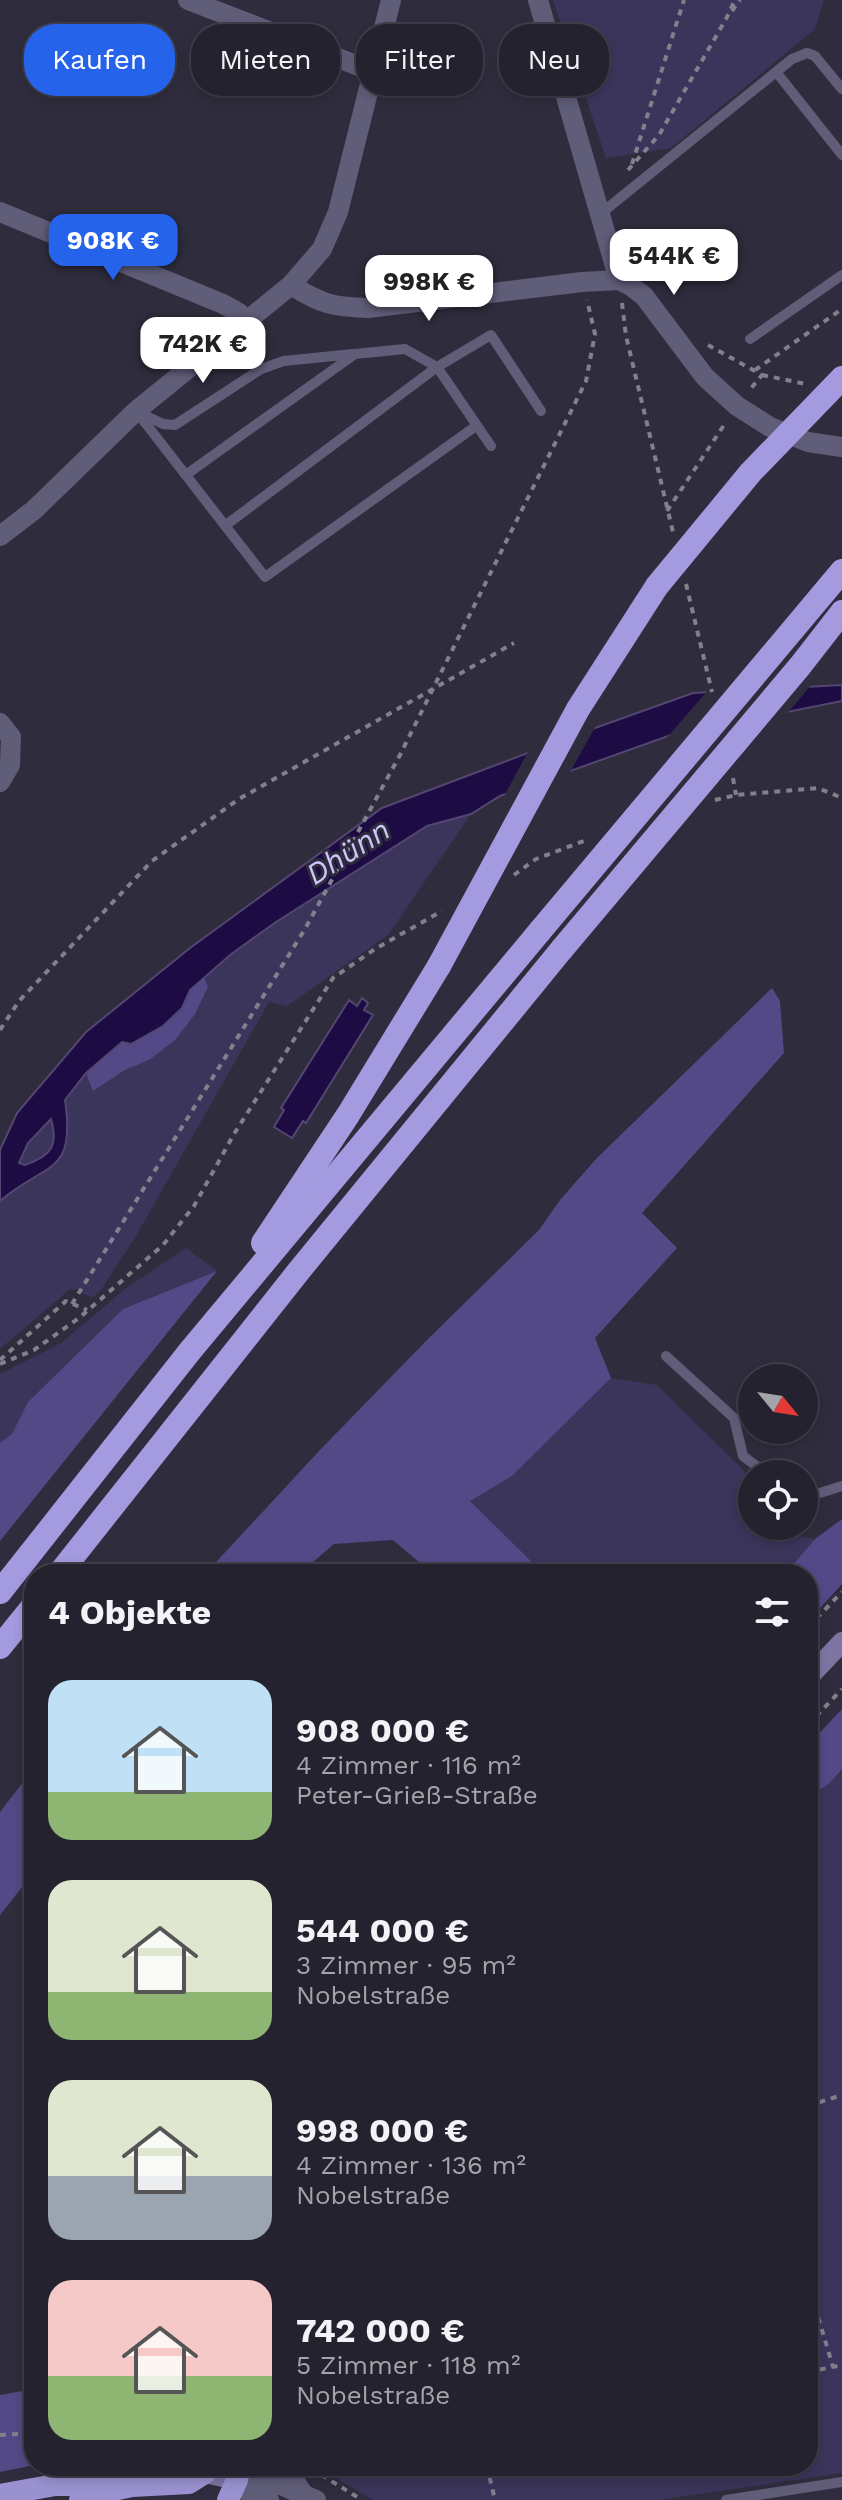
<!DOCTYPE html>
<html lang="de">
<meta charset="utf-8">
<style>
:root{--surface:#23222e;--page:#2f2f3a;--text:#f1f3f6;--muted:#a3a4aa;--line:#403f4a;--accent:#2563eb}
body{margin:0;font-family:"Work Sans",sans-serif;background:var(--page);color:var(--text);height:100vh;display:flex;flex-direction:column;font-size:30px;white-space:nowrap}
*{box-sizing:border-box;margin:0}
p{font-size:26px;color:var(--muted)}
.icon{flex:none;width:44px;height:44px;fill:none;stroke:currentColor;stroke-width:2;stroke-linecap:round;stroke-linejoin:round}
.map{position:relative;flex:1;overflow:hidden}
.sheet{position:absolute;left:24px;top:1564px;width:794px;height:912px;display:flex;flex-direction:column;background:var(--surface);border-radius:32px;box-shadow:0 4px 12px #0003,0 0 0 2px var(--line)}
.sheet>*{flex:none}
.hud{position:absolute;left:24px;top:24px;width:794px;height:72px;display:flex;gap:16px}
.needle{width:52px;rotate:120deg}
.fabs{position:absolute;left:738px;top:1364px;display:grid;gap:16px}
.fabs a{display:grid;place-items:center;width:80px;height:80px;border-radius:50%;background:var(--surface);box-shadow:0 4px 12px #0003,0 0 0 2px var(--line);font-size:40px}
.price{position:absolute;translate:-50% -68px;padding:0 18px;border-radius:16px;background:#fff;color:#222;font-size:26px;line-height:52px;filter:drop-shadow(0 2px 4px #0008)}
.price::after{content:'';position:absolute;left:50%;top:48px;width:24px;height:18px;margin-left:-12px;background:inherit;clip-path:polygon(0 0,100% 0,50% 100%)}
.price.selected{background:var(--accent);color:#fff}
ul{padding:0;list-style:none}
li{display:flex;align-items:center;gap:24px;height:200px;padding:0 24px}
li span{display:grid;place-items:center;flex:none;width:224px;height:160px;border-radius:24px;color:#555}
li>.icon{margin-inline-start:auto}
span .icon{width:96px;height:96px;fill:#fffc;stroke-width:1}
li b{font-size:34px}
h2{display:flex;justify-content:space-between;align-items:center;height:96px;padding:0 24px;font-size:34px}
.pill{padding:0 28px;border-radius:32px;background:var(--surface);box-shadow:0 4px 12px #0003,0 0 0 2px var(--line);font-size:28px;line-height:72px}
.pill.selected{background:var(--accent);color:#fff}
.map>svg:first-child{display:block}
.green{fill:#3b355b}
.forest{fill:#544987}
.water{fill:#1d0b44;stroke:#534671;stroke-width:2;fill-rule:evenodd}
.pier{fill:#2f2d3d}
.lines{fill:none;stroke-linecap:round;stroke-linejoin:round}
.path{stroke:#81808d;stroke-width:4;stroke-dasharray:6 6;stroke-linecap:butt}
.service{stroke:#605d79;stroke-width:10}
.minor{stroke:#605d79;stroke-width:20}
.tertiary{stroke:#605d79;stroke-width:20}
.secondary{stroke:#7c76a2;stroke-width:20}
.trunk{stroke:#9a92d0;stroke-width:22}
.motorway{stroke:#a39adf;stroke-width:24}
.motorway-bridge{stroke:#a39adf;stroke-width:24}
.labels{text-anchor:middle;stroke-width:6;stroke-linejoin:round;paint-order:stroke}
.water-label{font-size:30px;font-style:italic;fill:#ccc6fd;stroke:#2f2d3d}
</style>
<div class="map">
<svg width="842" height="2500" viewBox="0 0 842 2500">
<rect width="100%" height="100%" fill="#2f2d3d"/>
<g class="green">
<polygon points="553,0 824,0 815,29 671,148 606,158"/>
<polygon points="471,814 388,935 287,1006 269,1002 136,1236 101,1290 92,1298 77,1290 70,1289 0,1349 0,1201 19,1185 39,1176 64,1153 68,1139 65,1100 86,1073 94,1090 125,1070 149,1060 195,1014 208,987 204,977 230,955 276,922 427,826"/>
<path d="M51 1118C59 1146 50 1155 25 1165L19 1163 28 1143Z"/>
<polygon points="186,1248 217,1271 123,1309 28,1402 12,1434 0,1443 0,1374 61,1343 125,1289"/>
<polygon points="611,1378 657,1385 744,1471 752,1481 752,1526 790,1526 798,1536 815,1539 785,1574 544,1574 469,1501 512,1476"/>
<polygon points="842,1769 842,2473 658,2500 373,2500 336,2478 321,2466 808,2466 808,1797 829,1784"/>
</g>
<g class="forest">
<polygon points="204,977 208,987 195,1014 175,1040 149,1060 125,1070 93,1091 86,1073 122,1041 182,1008 189,990"/>
<polygon points="772,988 780,1001 784,1053 642,1213 677,1248 595,1338 611,1378 512,1476 470,1501 544,1574 433,1574 393,1540 334,1544 299,1574 272,1572 270,1574 205,1574 319,1451 426,1341 539,1230 560,1200 596,1159"/>
<polygon points="217,1271 0,1541 0,1443 12,1434 28,1402 123,1309"/>
<polygon points="842,1519 842,1584 808,1621 808,1574 785,1574 815,1539"/>
<polygon points="842,1709 842,1769 829,1784 808,1797 808,1745"/>
<polygon points="34,1768 34,1872 0,1915 0,1812"/>
<polygon points="34,2389 34,2465 0,2472 0,2395"/>
</g>
<g class="water">
<path d="M842 685V701L671 735 500 796 471 814 427 826 276 922 230 955 190 990 182 1008 163 1026 131 1044 122 1042 86 1073 65 1100C76 1176 47 1161 0 1201V1150L17 1113 86 1032 190 948 382 808 581 733 693 693ZM51 1119C59 1147 50 1156 25 1165L19 1163 28 1143Z"/>
<polygon points="362,998 368,1003 364,1010 373,1015 306,1123 303,1121 292,1138 274,1127 284,1110 281,1108 349,1000 357,1006"/>
</g>
<g class="pier">
<polygon points="813,683 785,716 729,725 663,742 710,688"/>
<polygon points="598,722 568,776 502,800 530,748"/>
</g>
<g class="lines">
<g class="path">
<polyline points="732,11 740,0"/>
<polyline points="632,164 684,0"/>
<polyline points="628,170 659,135 726,19 735,0"/>
<polyline points="630,242 651,275"/>
<polyline points="622,303 626,336 673,532"/>
<polyline points="708,345 762,375 748,392"/>
<polyline points="755,370 842,309"/>
<polyline points="762,375 806,384"/>
<polyline points="667,511 726,422"/>
<polyline points="686,584 712,692"/>
<polyline points="733,778 736,795"/>
<polyline points="715,800 736,795 818,788 842,798"/>
<polyline points="514,875 536,859 589,839"/>
<polyline points="0,1030 19,1001 152,861 239,799 514,643"/>
<polyline points="72,1304 305,929 400,755 586,381 595,334 587,300"/>
<polyline points="0,1360 66,1301 87,1310"/>
<polyline points="0,1364 34,1350 79,1318 163,1245 194,1206 234,1134 333,978 375,949 442,911"/>
<polyline points="808,1627 842,1592"/>
<polyline points="808,1725 842,1689"/>
<polyline points="808,2106 842,2095"/>
<polyline points="808,2283 833,2367"/>
<polyline points="808,2372 842,2365"/>
<polyline points="0,2435 34,2433"/>
<polyline points="313,2466 325,2477 362,2500"/>
<polyline points="487,2466 495,2500"/>
</g>
<g class="service">
<polyline points="777,73 842,155"/>
<polyline points="599,215 792,59 807,53 815,56 842,89"/>
<polyline points="750,339 842,275"/>
<polyline points="136,411 265,577 476,426"/>
<polyline points="142,414 163,424 175,425 261,369 284,361 353,354"/>
<polyline points="491,446 437,367 491,335 541,411"/>
<polyline points="187,474 355,354 405,349 437,367 226,525"/>
<polyline points="666,1356 734,1418 743,1456 767,1474"/>
<polyline points="804,1498 842,1486"/>
<polyline points="726,2500 842,2482"/>
</g>
<g class="minor">
<polyline points="188,0 374,72"/>
<polyline points="538,0 619,280"/>
<polyline points="0,212 223,304 239,313 247,321"/>
<path d="M291 285C321 304 333 307 368 308L582 282 619 280 631 286 644 296 705 377 737 406 770 427 808 442 842 447"/>
<polyline points="0,536 34,510 136,411 291,285 322,249 338,212 391,0"/>
<polyline points="0,723 11,737 10,765 0,782"/>
</g>
<g class="tertiary">
<polyline points="285,2466 303,2494"/>
<polyline points="269,2500 250,2494 237,2480 257,2475 316,2500"/>
</g>
<g class="secondary">
<polyline points="808,1678 842,1642"/>
<polyline points="208,2466 205,2473 237,2480 244,2466"/>
</g>
<g class="trunk">
<polyline points="0,2495 55,2485 69,2485 125,2466"/>
<polyline points="80,2500 99,2493 132,2486 189,2483 205,2473"/>
<polyline points="228,2500 237,2480"/>
</g>
<g class="motorway">
<polyline points="263,1243 348,1115 439,966"/>
<polyline points="59,1574 298,1272 562,949"/>
<polyline points="0,1592 190,1351 540,931"/>
<polyline points="0,1647 34,1605"/>
</g>
<g class="motorway-bridge">
<polyline points="540,931 842,571"/>
<polyline points="562,949 800,666 842,612"/>
<polyline points="439,966 578,709 657,586 751,472 842,378"/>
</g>
</g>
<g class="labels">
<g class="water-label">
<text transform="translate(348 852) rotate(-33)" y="10">Dhünn</text>
</g>
</g>
</svg>
<div class="fabs">
<a><svg class="needle" viewBox="-14 -14 28 28"><path d="M0-13l5 13h-10z" fill="#e53935"/><path d="M0 13l5-13h-10z" fill="#a3a4aa"/></svg></a>
<a><svg class="icon" aria-label="locate" viewBox="0 0 24 24"><circle cx="12" cy="12" r="6"/><path d="M12 2v4M12 18v4M2 12h4M18 12h4"/></svg></a>
</div>
<b class="price selected" style="left:113px;top:282px">908K €</b>
<b class="price" style="left:674px;top:297px">544K €</b>
<b class="price" style="left:429px;top:323px">998K €</b>
<b class="price" style="left:203px;top:385px">742K €</b>
<div class="hud">
<a class="pill selected">Kaufen</a>
<a class="pill">Mieten</a>
<a class="pill">Filter</a>
<a class="pill">Neu</a>
</div>
<section class="sheet">
<h2>4 Objekte<svg class="icon" aria-label="filters" viewBox="0 0 24 24"><path d="M4 7h16M4 17h16"/><circle cx="9" cy="7" r="2"/><circle cx="15" cy="17" r="2"/></svg></h2>
<ul>
<li><span style="background:linear-gradient(#bfe0f5 70%,#8fb573 0)"><svg class="icon" aria-label="home" viewBox="0 0 24 24"><path d="M3 11l9-7 9 7M6 9v11h12V9"/></svg></span><div><b>908 000 €</b><p>4 Zimmer · 116 m²</p><p>Peter-Grieß-Straße</p></div></li>
<li><span style="background:linear-gradient(#dfe7d0 70%,#8fb573 0)"><svg class="icon" aria-label="home" viewBox="0 0 24 24"><path d="M3 11l9-7 9 7M6 9v11h12V9"/></svg></span><div><b>544 000 €</b><p>3 Zimmer · 95 m²</p><p>Nobelstraße</p></div></li>
<li><span style="background:linear-gradient(#dfe7d0 60%,#9aa5b1 0)"><svg class="icon" aria-label="home" viewBox="0 0 24 24"><path d="M3 11l9-7 9 7M6 9v11h12V9"/></svg></span><div><b>998 000 €</b><p>4 Zimmer · 136 m²</p><p>Nobelstraße</p></div></li>
<li><span style="background:linear-gradient(#f6c9c9 60%,#8fb573 0)"><svg class="icon" aria-label="home" viewBox="0 0 24 24"><path d="M3 11l9-7 9 7M6 9v11h12V9"/></svg></span><div><b>742 000 €</b><p>5 Zimmer · 118 m²</p><p>Nobelstraße</p></div></li>
</ul>
</section>
</div>
